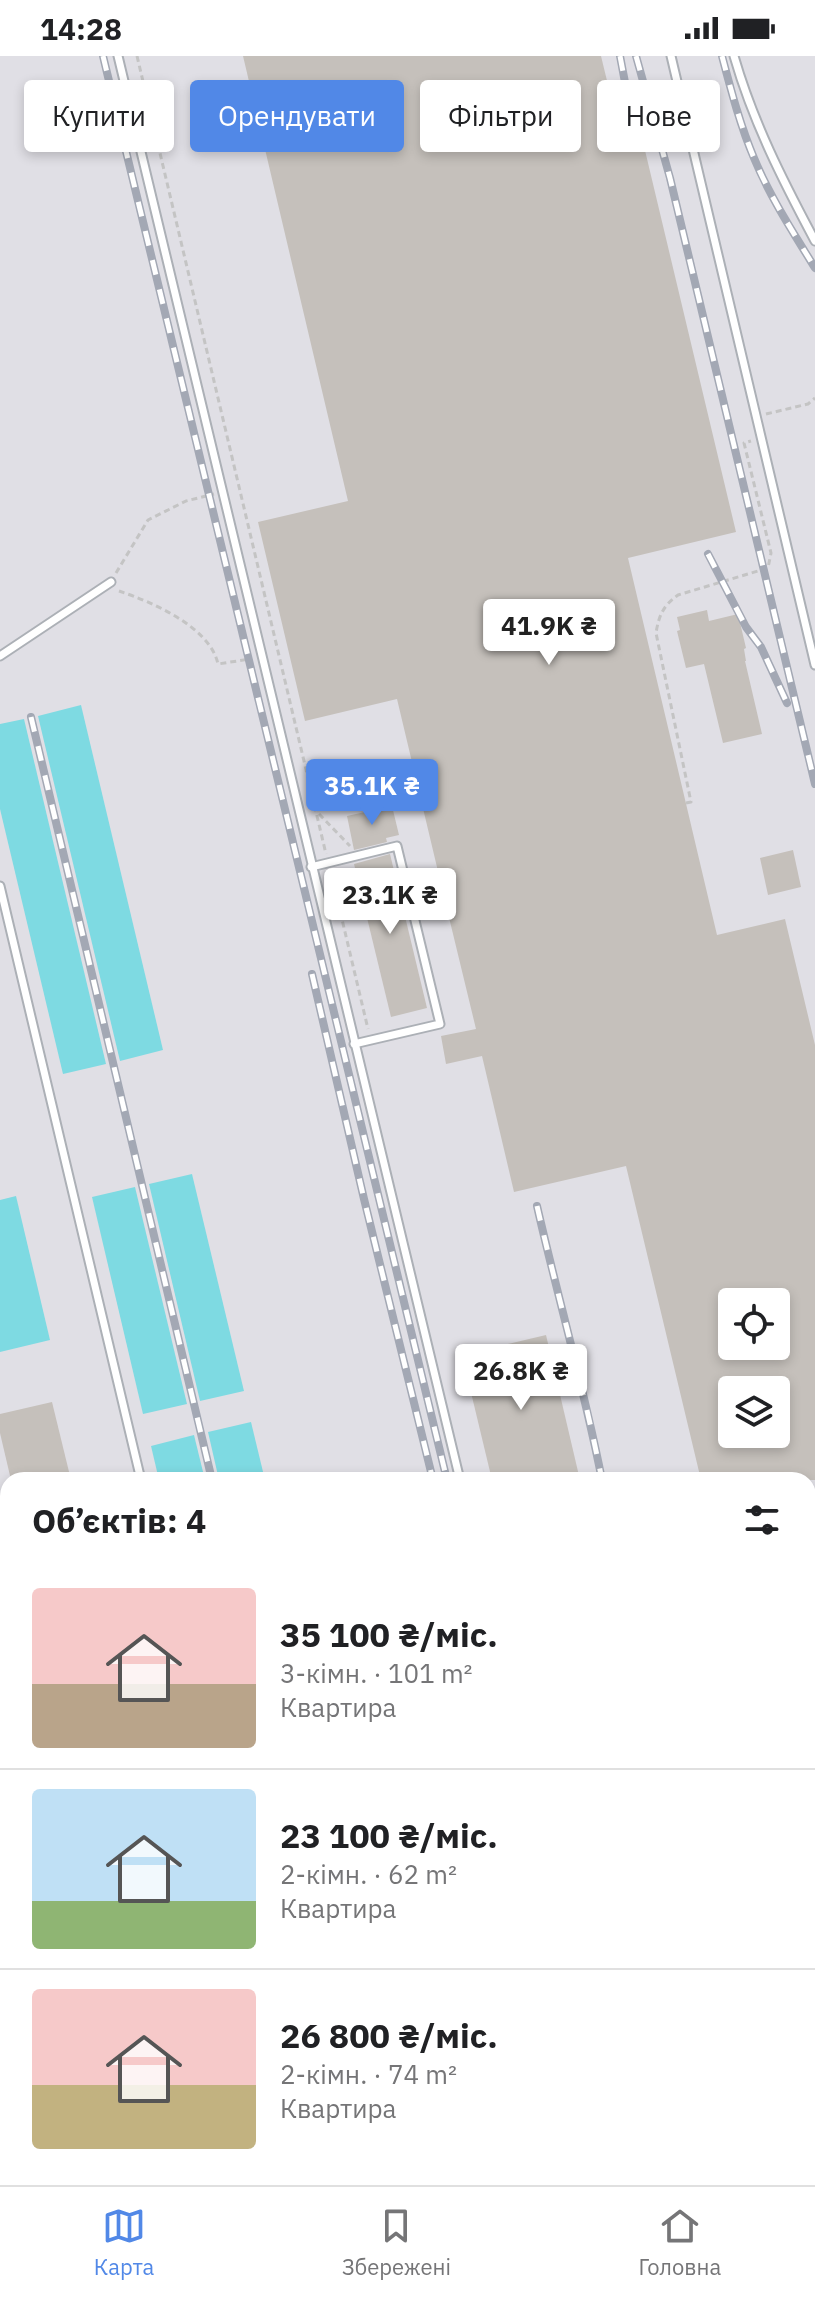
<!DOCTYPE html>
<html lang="uk">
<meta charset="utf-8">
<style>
:root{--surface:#fff;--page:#f2f2f2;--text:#202124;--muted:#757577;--line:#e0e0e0;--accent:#5188e7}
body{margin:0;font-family:"IBM Plex Sans",sans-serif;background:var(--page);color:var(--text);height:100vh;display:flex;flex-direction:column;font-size:30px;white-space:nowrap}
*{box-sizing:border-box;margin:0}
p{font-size:26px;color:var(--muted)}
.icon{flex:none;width:44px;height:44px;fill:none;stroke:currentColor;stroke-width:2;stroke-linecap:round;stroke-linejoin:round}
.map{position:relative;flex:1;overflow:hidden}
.panel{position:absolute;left:0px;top:1416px;width:816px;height:714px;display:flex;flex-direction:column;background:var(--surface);border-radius:24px 24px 0 0;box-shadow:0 4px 12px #0003}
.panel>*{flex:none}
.top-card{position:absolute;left:24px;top:24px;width:768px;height:72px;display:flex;gap:16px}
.buttons{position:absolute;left:718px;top:1232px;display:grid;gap:16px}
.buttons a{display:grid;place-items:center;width:72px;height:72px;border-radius:8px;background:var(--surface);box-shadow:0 4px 12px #0003;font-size:40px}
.price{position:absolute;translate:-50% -68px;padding:0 18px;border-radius:8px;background:#fff;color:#222;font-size:26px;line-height:52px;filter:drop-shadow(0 2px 4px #0008)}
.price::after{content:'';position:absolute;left:50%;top:48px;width:24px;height:18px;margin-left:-12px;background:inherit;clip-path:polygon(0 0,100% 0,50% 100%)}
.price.active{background:var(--accent);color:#fff}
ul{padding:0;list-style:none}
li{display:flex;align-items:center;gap:24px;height:200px;padding:0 32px}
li+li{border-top:2px solid var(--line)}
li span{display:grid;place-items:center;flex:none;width:224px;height:160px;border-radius:8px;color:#555}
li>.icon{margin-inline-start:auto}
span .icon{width:96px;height:96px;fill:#fffc;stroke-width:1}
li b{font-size:34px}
h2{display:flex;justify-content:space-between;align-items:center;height:96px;padding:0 32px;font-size:34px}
.pill{padding:0 28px;border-radius:8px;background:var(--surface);box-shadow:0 4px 12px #0003;font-size:28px;line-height:72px}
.pill.active{background:var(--accent);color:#fff}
.status{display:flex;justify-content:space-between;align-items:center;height:56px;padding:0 40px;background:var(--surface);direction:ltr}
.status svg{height:22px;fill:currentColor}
.dock{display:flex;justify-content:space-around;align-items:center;height:112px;border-top:2px solid var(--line);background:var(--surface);font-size:22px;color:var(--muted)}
.dock a{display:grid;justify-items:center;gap:4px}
.dock .active{color:var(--accent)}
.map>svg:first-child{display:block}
.industrial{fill:#e0dfe5;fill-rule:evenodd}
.water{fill:#7edae2}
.building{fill:#c5c0bb;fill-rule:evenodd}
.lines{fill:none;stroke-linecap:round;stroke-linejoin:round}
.service-casing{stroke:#acb0b6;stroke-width:11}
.path{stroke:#c4c4c4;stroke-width:3;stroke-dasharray:6 4;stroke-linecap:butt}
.service{stroke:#fff;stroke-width:7}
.rail-casing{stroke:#a3a8b4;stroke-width:8}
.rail{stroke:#fff;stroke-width:5;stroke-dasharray:15;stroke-linecap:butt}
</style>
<div class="status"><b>14:28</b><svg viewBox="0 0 49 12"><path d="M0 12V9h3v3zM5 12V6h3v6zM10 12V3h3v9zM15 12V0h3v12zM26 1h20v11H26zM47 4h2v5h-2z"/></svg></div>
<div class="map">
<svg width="815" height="2129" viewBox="0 0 815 2129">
<rect width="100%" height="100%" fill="#ece4e0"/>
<path class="industrial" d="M0 0H815V2129H0ZM732 1246H776V1290H732ZM732 1334H776V1378H732ZM8 1424H808V2122H8Z"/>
<g class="water">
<polygon points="81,649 163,994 120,1005 38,660"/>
<polygon points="24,663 106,1008 63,1018 0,753 0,668"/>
<polygon points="192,1118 244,1335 200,1345 149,1128"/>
<polygon points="135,1131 187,1348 143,1358 92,1141"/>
<polygon points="16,1140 50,1284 0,1296 0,1144"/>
<polygon points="251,1366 265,1424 219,1424 208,1376"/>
<polygon points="194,1379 205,1424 159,1424 151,1390"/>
</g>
<g class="building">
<path d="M243 0H601L618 70 638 65 736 476 628 502 717 879 785 863 815 989V1424H701L626 1110 514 1136 482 1000 446 1008 441 980 476 973 446 849 434 851 430 830 441 828 397 643 305 665 258 466 348 445ZM732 1246H776V1290H732ZM732 1334H776V1378H732Z"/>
<polygon points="707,554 709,565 738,558 746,592 744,593 746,605 745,605 762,678 723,687 704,608 686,612 677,575 680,574 677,561"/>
<polygon points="392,750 399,779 386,782 387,786 354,794 347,760"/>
<polygon points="793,794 801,831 768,839 760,802"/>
<polygon points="390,798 427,952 391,961 354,808"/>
<polygon points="546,1279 580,1424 492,1424 462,1299"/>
<polygon points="52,1346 71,1424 11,1424 0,1377 0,1358"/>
</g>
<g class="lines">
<defs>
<g id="service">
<polyline points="118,0 460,1424"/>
<polyline points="671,0 815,609"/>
<path d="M734 0C753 66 783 125 815 185"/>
<polyline points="0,600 111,526"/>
<polyline points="311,811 397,790 440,968 354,988"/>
<polyline points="0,830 141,1424"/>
<polyline points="0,1731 8,1729"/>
<polyline points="0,1843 8,1841"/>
<polyline points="808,2032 815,2030"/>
<polyline points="301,2122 303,2129"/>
<polyline points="768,2122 770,2129"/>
<polyline points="403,2129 432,2122"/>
</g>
</defs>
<use href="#service" class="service-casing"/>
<g class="path">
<polyline points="137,0 326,798"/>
<polyline points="766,358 808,348 815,342"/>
<polyline points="116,517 148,464 186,445 214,438"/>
<path d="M119 535C152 546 210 571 218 608L250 603"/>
<path d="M686 747 691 746 656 577C659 559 663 550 678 539L768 512 771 497 744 387 751 385"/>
<polyline points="319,758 350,790"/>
<polyline points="331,817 368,973"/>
<polyline points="427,862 442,858 440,850"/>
</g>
<use href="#service" class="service"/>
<defs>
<g id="rail">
<polyline points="103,0 447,1424"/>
<polyline points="620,0 631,58"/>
<polyline points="636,0 670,122 815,728"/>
<path d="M722 0C731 34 740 69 754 102 770 141 793 176 815 212"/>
<polyline points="708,498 746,571 761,591 787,647"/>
<polyline points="31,661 212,1424"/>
<polyline points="312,918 364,1143 433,1424"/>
<path d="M537 1150C558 1242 584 1332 602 1424"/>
<polyline points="808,1782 815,1793"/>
<polyline points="808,1818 815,1823"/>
<polyline points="0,1851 8,1849"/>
<polyline points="0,1868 8,1867"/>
<polyline points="0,1885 8,1883"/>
<polyline points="808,1916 815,1943"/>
<polyline points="600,2122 601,2129"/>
</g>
</defs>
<use href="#rail" class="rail-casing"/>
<use href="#rail" class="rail"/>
</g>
</svg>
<div class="buttons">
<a><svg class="icon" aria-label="locate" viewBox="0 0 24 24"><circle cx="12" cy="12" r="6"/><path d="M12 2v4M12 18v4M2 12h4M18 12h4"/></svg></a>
<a><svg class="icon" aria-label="layers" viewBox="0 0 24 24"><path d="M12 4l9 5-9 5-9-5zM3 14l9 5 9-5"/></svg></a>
</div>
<b class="price" style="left:549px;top:611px">41.9K ₴</b>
<b class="price active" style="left:372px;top:771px">35.1K ₴</b>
<b class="price" style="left:390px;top:880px">23.1K ₴</b>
<b class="price" style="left:521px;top:1356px">26.8K ₴</b>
<div class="top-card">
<a class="pill">Купити</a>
<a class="pill active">Орендувати</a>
<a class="pill">Фільтри</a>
<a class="pill">Нове</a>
</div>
<section class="panel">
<h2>Об’єктів: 4<svg class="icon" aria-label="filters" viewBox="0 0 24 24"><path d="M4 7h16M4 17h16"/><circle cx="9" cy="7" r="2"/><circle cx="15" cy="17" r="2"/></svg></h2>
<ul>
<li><span style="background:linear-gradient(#f6c9c9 60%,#b9a48a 0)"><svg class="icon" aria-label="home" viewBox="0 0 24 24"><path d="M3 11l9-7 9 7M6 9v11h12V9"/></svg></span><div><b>35 100 ₴/міс.</b><p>3-кімн. · 101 m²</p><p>Квартира</p></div></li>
<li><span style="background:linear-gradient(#bfe0f5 70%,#8fb573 0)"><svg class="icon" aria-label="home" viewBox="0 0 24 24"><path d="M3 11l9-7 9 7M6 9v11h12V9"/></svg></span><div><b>23 100 ₴/міс.</b><p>2-кімн. · 62 m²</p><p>Квартира</p></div></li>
<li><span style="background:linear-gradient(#f6c9c9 60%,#c2b280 0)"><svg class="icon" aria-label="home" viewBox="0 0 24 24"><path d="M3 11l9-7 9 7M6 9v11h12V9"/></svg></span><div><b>26 800 ₴/міс.</b><p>2-кімн. · 74 m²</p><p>Квартира</p></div></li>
</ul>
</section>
</div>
<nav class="dock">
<a class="active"><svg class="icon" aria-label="map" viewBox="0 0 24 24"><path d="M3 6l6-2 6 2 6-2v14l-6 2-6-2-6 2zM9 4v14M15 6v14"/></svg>Карта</a>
<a><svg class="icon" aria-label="saved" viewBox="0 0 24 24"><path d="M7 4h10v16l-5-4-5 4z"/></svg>Збережені</a>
<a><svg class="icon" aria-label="home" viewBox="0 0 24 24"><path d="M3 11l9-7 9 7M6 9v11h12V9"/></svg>Головна</a>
</nav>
